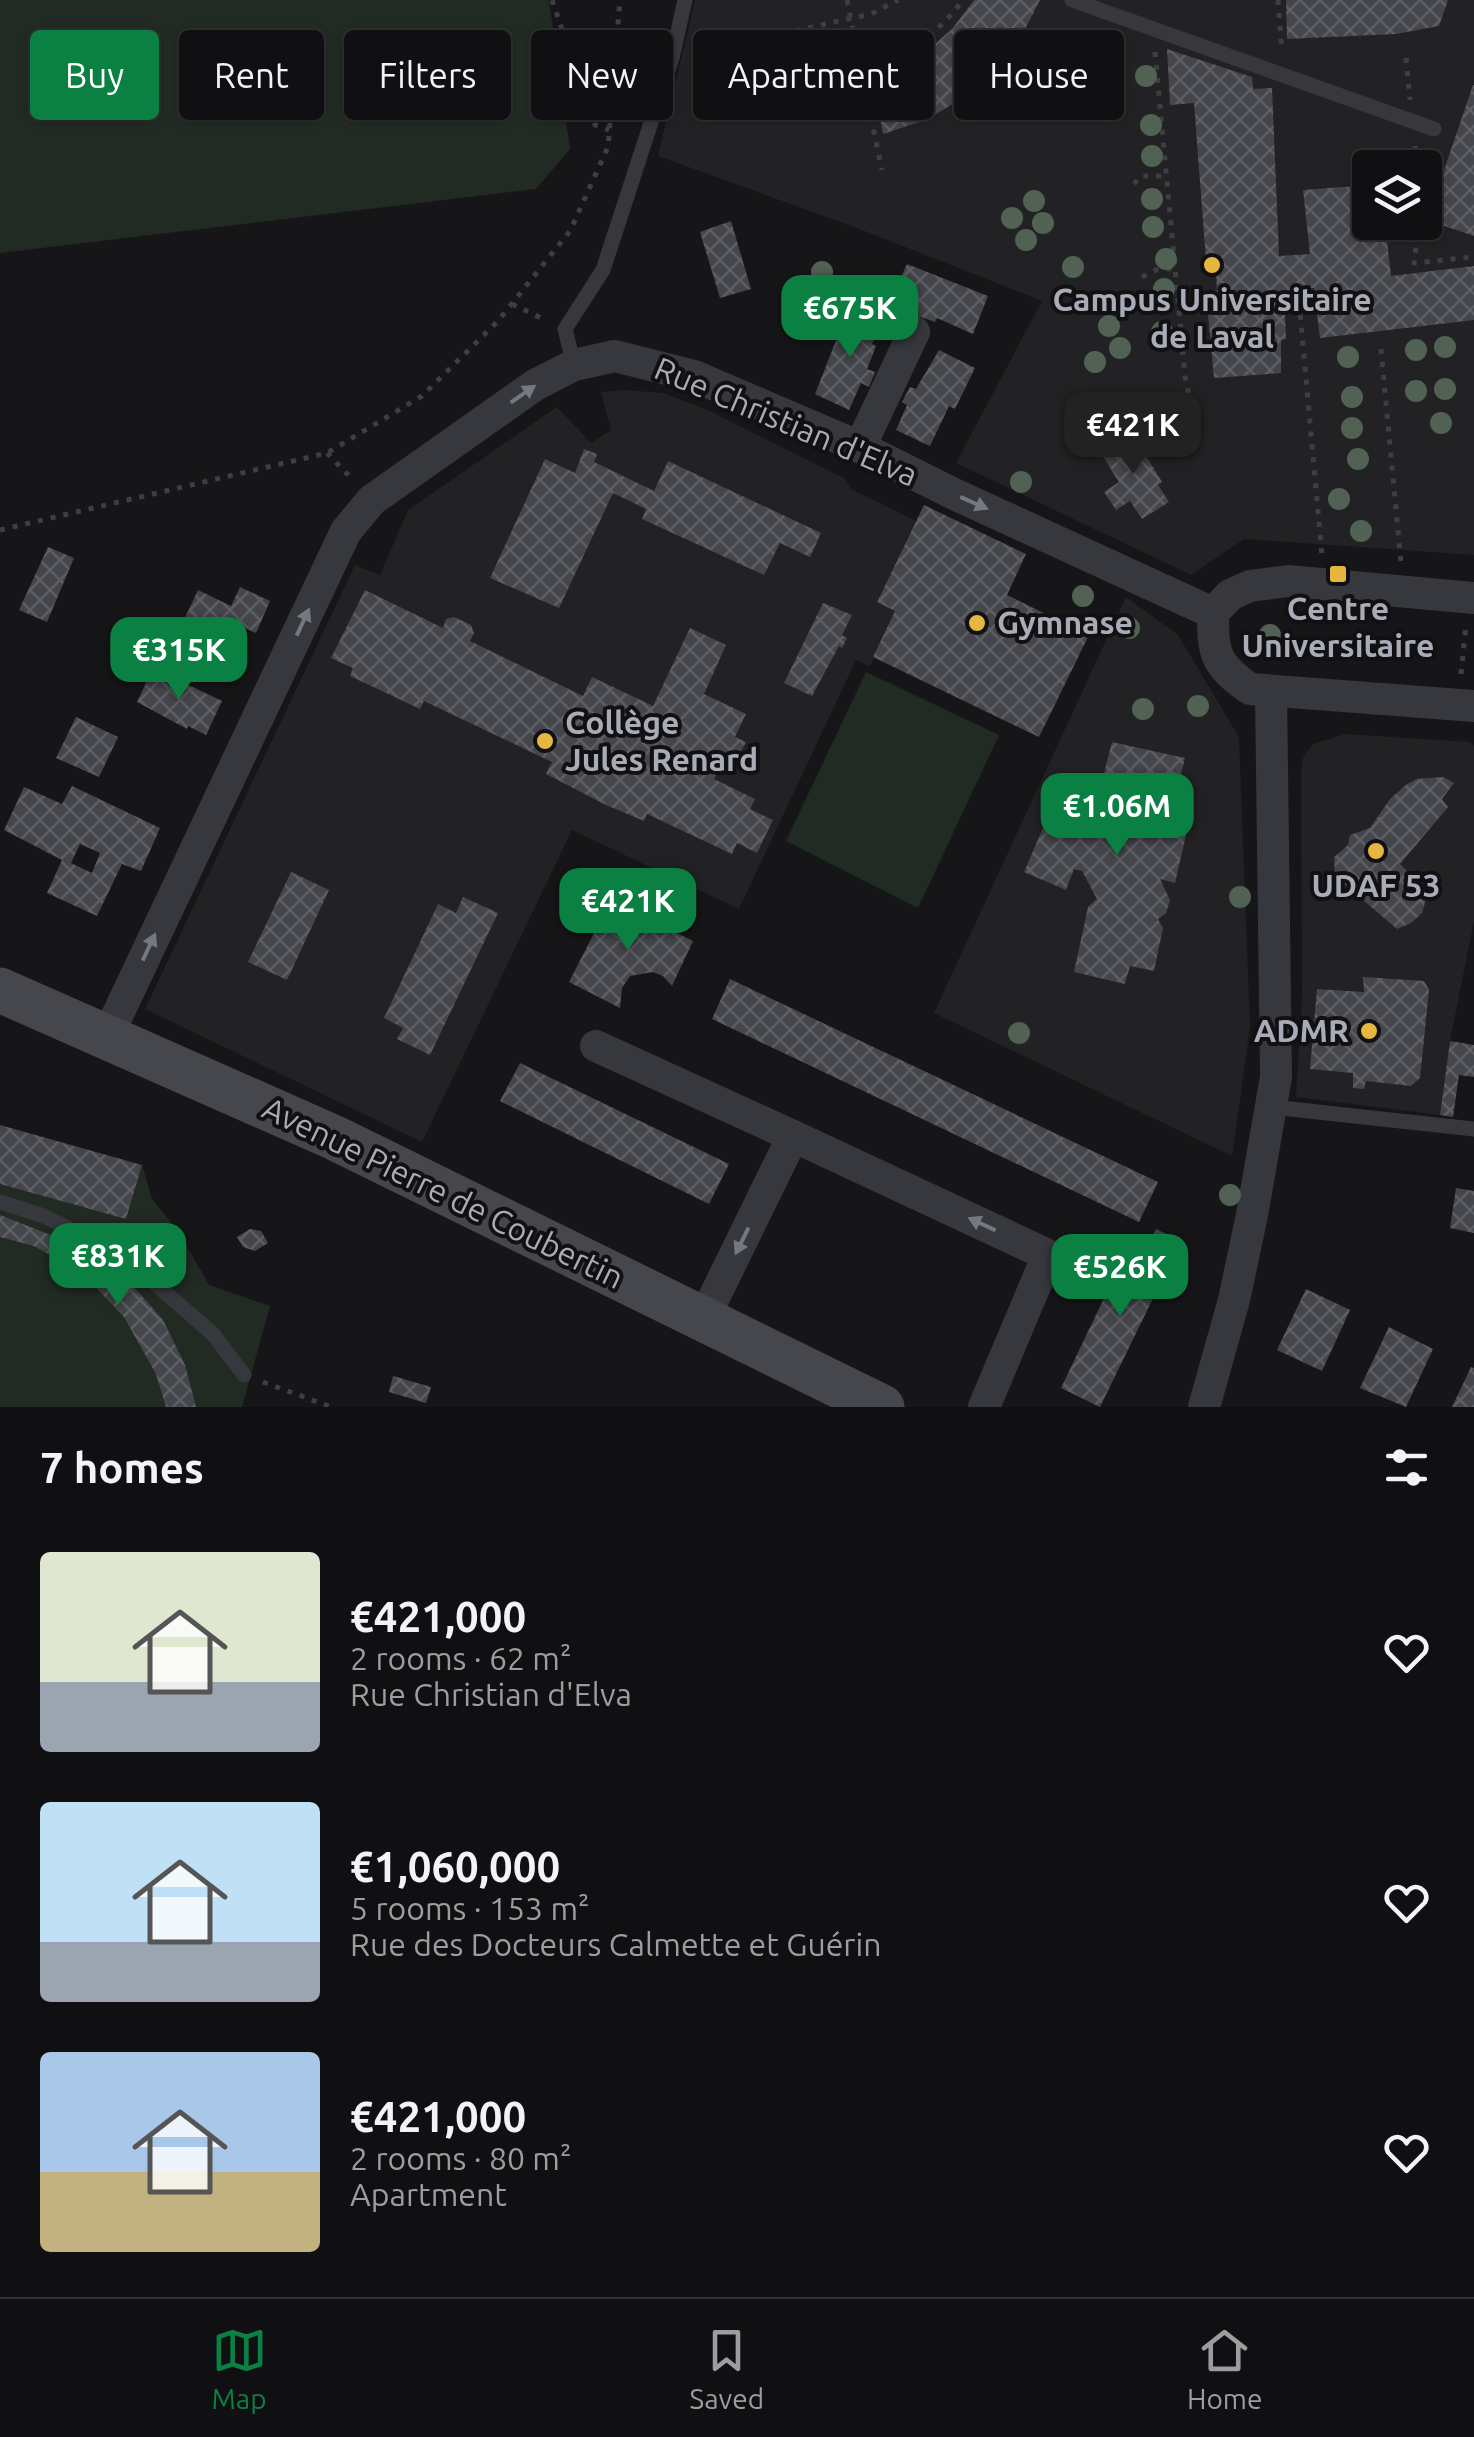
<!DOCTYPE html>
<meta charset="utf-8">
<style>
:root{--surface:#101012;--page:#19191b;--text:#f1f3f6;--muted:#9c9d9f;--line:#303032;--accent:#0b8043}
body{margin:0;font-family:Ubuntu,sans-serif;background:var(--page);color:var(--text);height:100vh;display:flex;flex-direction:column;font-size:38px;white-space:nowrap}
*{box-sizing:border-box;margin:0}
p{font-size:32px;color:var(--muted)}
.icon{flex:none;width:55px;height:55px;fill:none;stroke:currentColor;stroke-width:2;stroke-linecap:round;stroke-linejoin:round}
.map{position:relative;height:1407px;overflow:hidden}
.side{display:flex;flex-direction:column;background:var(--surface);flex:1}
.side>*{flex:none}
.hud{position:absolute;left:30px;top:30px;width:1415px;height:90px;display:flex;gap:20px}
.controls{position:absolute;left:1352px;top:150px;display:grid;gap:20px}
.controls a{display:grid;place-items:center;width:90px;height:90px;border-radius:10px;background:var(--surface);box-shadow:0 2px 8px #0004,0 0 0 2px var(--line);font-size:50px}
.price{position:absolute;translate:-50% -85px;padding:0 22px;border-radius:20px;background:var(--accent);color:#fff;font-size:32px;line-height:65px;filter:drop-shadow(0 2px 5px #0008)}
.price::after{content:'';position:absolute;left:50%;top:60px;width:30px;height:22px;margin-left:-15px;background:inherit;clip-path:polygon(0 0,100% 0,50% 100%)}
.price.active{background:#222;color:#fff}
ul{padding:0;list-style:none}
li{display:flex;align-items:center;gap:30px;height:250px;padding:0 40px}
li span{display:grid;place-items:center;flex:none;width:280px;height:200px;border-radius:10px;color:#555}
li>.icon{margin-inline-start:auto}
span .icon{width:120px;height:120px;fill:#fffc;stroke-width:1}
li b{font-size:42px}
h2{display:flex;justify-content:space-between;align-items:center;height:120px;padding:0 40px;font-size:42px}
.chip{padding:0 35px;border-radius:10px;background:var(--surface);box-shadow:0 2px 8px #0004,0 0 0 2px var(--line);font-size:35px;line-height:90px}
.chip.active{background:var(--accent);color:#fff}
.menu{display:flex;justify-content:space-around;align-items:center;height:140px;border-top:2px solid var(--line);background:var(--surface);font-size:28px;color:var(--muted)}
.menu a{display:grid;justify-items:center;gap:5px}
.menu .active{color:var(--accent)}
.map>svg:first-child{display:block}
.built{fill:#222225;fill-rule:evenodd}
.garden{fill:#222a24}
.building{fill:url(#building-cross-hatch);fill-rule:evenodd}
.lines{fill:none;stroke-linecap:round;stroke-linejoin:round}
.path{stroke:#3d3f43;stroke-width:5;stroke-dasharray:5 8;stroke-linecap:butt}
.lane{stroke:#37383d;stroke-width:15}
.street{stroke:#37383d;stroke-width:32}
.secondary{stroke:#45474c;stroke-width:45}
.tree{fill:#516254}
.oneway{fill:#767880}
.poi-dot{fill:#e6b740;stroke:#111113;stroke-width:4}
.labels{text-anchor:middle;stroke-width:8;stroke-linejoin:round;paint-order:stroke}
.poi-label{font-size:32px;font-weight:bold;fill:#a9acb7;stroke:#111113}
.street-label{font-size:32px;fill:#a9acb7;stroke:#111113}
</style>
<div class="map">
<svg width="1474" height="1407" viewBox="0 0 1474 1407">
<defs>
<pattern id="building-cross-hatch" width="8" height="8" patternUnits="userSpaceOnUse" patternTransform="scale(2.5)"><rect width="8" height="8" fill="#45464b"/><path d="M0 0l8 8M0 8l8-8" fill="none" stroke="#5d5e63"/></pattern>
</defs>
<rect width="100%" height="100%" fill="#161618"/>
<g class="built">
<path d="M695 0H1474V555L1244 539 1191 575 956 463 1042 301 857 228 658 156ZM1370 168H1425V222H1370Z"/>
<polygon points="624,390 663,393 708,410 844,478 851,489 916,521 877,601 895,611 870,666 856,660 739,909 572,830 422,1142 145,1009 355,565 380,575 408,510 557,407 591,443 611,430 601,392"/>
<polygon points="1126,597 1178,635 1239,737 1250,1028 1232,1156 934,1013"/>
<polygon points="1345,734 1470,742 1474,746 1474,921 1450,1041 1440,1115 1296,1097 1302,996 1301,771 1303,758 1313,744"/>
</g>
<g class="garden">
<polygon points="0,0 549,0 570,149 536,189 0,253"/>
<polygon points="866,672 999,735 918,908 786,841"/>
<polygon points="142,1165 152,1199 179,1232 209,1285 270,1306 242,1407 0,1407 0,1184 126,1219"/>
</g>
<g class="building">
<polygon points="974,0 1040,0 1019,41 1004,60 969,94 928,119 883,134 871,74 908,62 925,53 953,28"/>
<polygon points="1286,0 1448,0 1439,26 1396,34 1287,39"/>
<polygon points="1167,49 1252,77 1253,89 1272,88 1279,256 1310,254 1303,190 1370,185 1370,222 1385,222 1391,276 1474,266 1474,320 1320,338 1314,288 1284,291 1286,339 1281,340 1281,373 1214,378 1206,293 1217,290 1215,259 1206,260 1194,103 1170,105"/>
<polygon points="1473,85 1474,85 1474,236 1427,220"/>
<polygon points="731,221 751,289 720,298 700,232"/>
<polygon points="907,264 988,296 973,334 937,318 935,322 918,316 919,311 890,301"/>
<polygon points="848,310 883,322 872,344 876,346 867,369 875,372 869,387 861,383 849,410 815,394"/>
<polygon points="939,350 975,368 955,409 949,406 930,446 896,430 907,405 902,402 910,387 916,389"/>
<polygon points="1132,433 1162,482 1158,485 1169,502 1142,519 1130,501 1116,510 1104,492 1119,482 1097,447 1112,438 1116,444"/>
<polygon points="584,449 597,454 594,462 654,491 668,461 821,533 810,557 780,543 764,575 642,519 646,509 613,493 559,608 490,578 545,459 575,473"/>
<polygon points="924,505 1026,554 1007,595 1089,635 1039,737 873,657 895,611 877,602"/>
<polygon points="48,547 74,558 47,622 19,610"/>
<polygon points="240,587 270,601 256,633 232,622 224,640 183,622 198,590 231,606"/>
<polygon points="365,590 443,628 446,619 454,617 471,625 474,633 470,641 583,696 592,677 653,706 690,628 726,645 704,694 746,714 735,737 746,742 731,771 720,766 714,779 755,799 750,809 773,820 757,853 737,843 732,854 647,814 644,821 606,805 546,774 552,762 424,701 420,709 350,676 353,668 331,658"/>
<polygon points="823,603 852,615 842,635 847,638 842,648 839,646 812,696 784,683"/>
<polygon points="153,668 222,701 206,735 188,726 187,729 137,702"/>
<polygon points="76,717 118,737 99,777 56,758"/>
<polygon points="1112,742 1185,758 1170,817 1189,822 1175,883 1160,879 1170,900 1166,913 1158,919 1163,928 1154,971 1130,966 1125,984 1074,972 1088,907 1097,899 1082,871 1074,869 1066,890 1024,872 1066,775 1099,787 1094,801 1118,806 1120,793 1103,777"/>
<polygon points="1443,777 1454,783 1442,799 1448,807 1400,864 1428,892 1422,913 1411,923 1397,929 1335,876 1334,857 1348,845 1350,835 1370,828 1390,799 1407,784 1417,779"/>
<path d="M72 786 160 828 141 871 122 864 97 916 47 893 62 860 4 830 24 787 62 804ZM80 844 100 853 92 873 71 863Z"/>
<polygon points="291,872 329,890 287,980 248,962"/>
<polygon points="463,897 498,913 430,1055 397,1039 403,1028 384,1018 438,904 456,913"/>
<polygon points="611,900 693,941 672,986 663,976 653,972 630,976 622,988 620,1008 569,982"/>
<polygon points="1363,977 1424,981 1429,990 1420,1078 1411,1086 1366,1081 1364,1089 1353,1088 1353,1073 1310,1069 1317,989 1364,992"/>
<polygon points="730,979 1158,1182 1139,1222 712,1019"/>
<polygon points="1450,1041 1474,1045 1474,1077 1459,1075 1453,1117 1440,1115"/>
<polygon points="520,1063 729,1164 709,1204 500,1101"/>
<polygon points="0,1125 142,1165 126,1219 0,1184"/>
<polygon points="1456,1188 1474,1191 1474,1233 1450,1228"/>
<polygon points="0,1215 89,1250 127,1279 163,1320 185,1365 196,1407 166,1407 156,1374 124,1317 83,1274 34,1246 0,1237"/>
<polygon points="250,1229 261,1231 268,1243 255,1251 243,1247 237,1237"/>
<polygon points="1156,1229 1181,1241 1100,1407 1061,1388 1128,1248 1143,1255"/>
<polygon points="1306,1289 1350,1310 1322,1371 1277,1350"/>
<polygon points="1389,1327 1433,1349 1406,1407 1360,1388"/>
<polygon points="1471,1367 1474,1368 1474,1407 1452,1407"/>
<polygon points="393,1376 431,1387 426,1403 389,1392"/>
</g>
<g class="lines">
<g class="path">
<polyline points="552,0 595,125 609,130"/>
<path d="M847 0 860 66C906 57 935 37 963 0"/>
<polyline points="1278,0 1282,52"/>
<polyline points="1155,52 1185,376 1191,406"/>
<polyline points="694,53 871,14 898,0"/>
<polyline points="1406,58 1410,100"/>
<polyline points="860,66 882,170"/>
<polyline points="1415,146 1417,168"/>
<polyline points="1134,184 1141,176 1166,176"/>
<polyline points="1425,199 1438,149"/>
<polyline points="1419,222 1414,263 1474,257"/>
<polyline points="1142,277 1156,270 1175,268"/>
<polyline points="1298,289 1322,556"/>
<polyline points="512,304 545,320"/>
<polyline points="1381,349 1401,563"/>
<polyline points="327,453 353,480"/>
<polyline points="0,530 327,453 422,396 498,321 570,231 608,147 620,0"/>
<polyline points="1461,674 1466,625"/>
<polyline points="263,1382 331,1407"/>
</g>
<g class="lane">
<polyline points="1072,0 1434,129"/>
<polyline points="574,365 565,329 603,270 672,58 685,0"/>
<polyline points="1272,1107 1474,1129"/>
<polyline points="0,1202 44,1216 123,1256 213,1334 244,1375"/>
</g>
<g class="street">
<polyline points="860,447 914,332"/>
<path d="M1474 598 1288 581 1250 586 1230 595 1213 613C1213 655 1215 664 1250 689L1474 706"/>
<polyline points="108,1035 346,531 372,500 535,385 574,365 615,356 694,376 860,447 954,494 1213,613"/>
<polyline points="596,1046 793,1136"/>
<polyline points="703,1320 793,1136 1048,1255 984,1407"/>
<polyline points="1204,1407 1234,1300 1252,1215 1276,1077 1271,692"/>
</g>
<polyline class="secondary" points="0,990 335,1138 882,1407"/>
</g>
<g class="tree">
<circle cx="801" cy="52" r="11"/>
<circle cx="1146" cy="76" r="11"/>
<circle cx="1151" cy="125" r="11"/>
<circle cx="1152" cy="156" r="11"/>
<circle cx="1152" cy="199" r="11"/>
<circle cx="1034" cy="201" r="11"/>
<circle cx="1012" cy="218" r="11"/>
<circle cx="1043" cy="223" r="11"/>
<circle cx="1153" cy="227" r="11"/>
<circle cx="1026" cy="240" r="11"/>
<circle cx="1166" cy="259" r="11"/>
<circle cx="1073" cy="267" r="11"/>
<circle cx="822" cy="272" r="11"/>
<circle cx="1164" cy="289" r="11"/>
<circle cx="1109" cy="326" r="11"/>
<circle cx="1162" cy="332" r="11"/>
<circle cx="1445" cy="347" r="11"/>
<circle cx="1120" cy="348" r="11"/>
<circle cx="1416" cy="350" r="11"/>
<circle cx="1348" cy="357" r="11"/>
<circle cx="1095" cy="362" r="11"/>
<circle cx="1445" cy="389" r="11"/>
<circle cx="1416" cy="391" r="11"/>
<circle cx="1352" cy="397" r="11"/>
<circle cx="1169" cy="414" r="11"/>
<circle cx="1441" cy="423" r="11"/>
<circle cx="1352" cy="428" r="11"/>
<circle cx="1358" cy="459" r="11"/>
<circle cx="1021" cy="482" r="11"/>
<circle cx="1339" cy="499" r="11"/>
<circle cx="1361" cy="531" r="11"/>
<circle cx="1083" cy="596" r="11"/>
<circle cx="1129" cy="628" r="11"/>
<circle cx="1270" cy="635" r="11"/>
<circle cx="1198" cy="706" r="11"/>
<circle cx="1143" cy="709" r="11"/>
<circle cx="1240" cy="897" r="11"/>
<circle cx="1019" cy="1033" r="11"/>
<circle cx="1230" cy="1195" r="11"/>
</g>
<defs><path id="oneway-solid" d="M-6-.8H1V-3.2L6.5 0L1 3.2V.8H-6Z" transform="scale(2.5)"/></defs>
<g class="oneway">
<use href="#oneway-solid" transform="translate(523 394) rotate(-35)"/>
<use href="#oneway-solid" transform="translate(974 503) rotate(24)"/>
<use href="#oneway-solid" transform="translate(303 622) rotate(-65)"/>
<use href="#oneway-solid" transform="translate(149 947) rotate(-65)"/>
<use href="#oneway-solid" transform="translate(982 1224) rotate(-155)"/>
<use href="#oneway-solid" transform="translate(742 1241) rotate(116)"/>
</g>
<g class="poi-dot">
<circle cx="1212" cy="265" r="10"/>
<rect x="1328" y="564" width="20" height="20" rx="5"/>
<circle cx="977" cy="623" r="10"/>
<circle cx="545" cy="741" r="10"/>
<circle cx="1376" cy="851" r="10"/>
<circle cx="1369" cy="1031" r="10"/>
</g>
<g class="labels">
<g class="poi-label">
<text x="1212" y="311">Campus Universitaire<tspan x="1212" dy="37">de Laval</tspan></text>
<text x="1338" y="620">Centre<tspan x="1338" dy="37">Universitaire</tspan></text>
<text x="997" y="634" text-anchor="start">Gymnase</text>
<text x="565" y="734" text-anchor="start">Collège<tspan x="565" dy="37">Jules Renard</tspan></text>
<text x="1376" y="897">UDAF 53</text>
<text x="1349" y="1042" text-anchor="end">ADMR</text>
</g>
<g class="street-label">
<text transform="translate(786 422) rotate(23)" y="11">Rue Christian d'Elva</text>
<text transform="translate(443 1193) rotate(26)" y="11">Avenue Pierre de Coubertin</text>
</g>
</g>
</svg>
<div class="controls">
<a><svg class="icon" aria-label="layers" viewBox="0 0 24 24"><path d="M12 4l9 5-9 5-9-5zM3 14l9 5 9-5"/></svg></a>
</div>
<b class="price" style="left:850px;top:360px">€675K</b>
<b class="price active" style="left:1133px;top:477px">€421K</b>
<b class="price" style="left:179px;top:702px">€315K</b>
<b class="price" style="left:1117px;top:858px">€1.06M</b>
<b class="price" style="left:628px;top:953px">€421K</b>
<b class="price" style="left:118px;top:1308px">€831K</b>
<b class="price" style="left:1120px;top:1319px">€526K</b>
<div class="hud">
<a class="chip active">Buy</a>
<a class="chip">Rent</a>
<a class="chip">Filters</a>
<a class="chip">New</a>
<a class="chip">Apartment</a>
<a class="chip">House</a>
</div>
</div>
<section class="side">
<h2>7 homes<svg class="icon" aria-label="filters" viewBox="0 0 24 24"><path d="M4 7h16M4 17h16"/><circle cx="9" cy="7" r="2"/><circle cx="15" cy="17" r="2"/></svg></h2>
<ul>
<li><span style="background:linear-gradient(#dfe7d0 65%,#9aa5b1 0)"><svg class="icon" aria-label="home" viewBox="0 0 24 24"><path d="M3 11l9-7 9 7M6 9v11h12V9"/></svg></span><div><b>€421,000</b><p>2 rooms · 62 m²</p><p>Rue Christian d'Elva</p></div><svg class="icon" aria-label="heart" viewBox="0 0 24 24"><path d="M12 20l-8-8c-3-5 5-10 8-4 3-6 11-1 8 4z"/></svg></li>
<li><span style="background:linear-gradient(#bfe0f5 70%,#9aa5b1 0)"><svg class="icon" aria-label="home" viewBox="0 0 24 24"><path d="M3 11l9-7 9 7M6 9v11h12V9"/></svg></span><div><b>€1,060,000</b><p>5 rooms · 153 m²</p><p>Rue des Docteurs Calmette et Guérin</p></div><svg class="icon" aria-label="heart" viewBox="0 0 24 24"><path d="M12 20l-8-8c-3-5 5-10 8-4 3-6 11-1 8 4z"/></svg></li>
<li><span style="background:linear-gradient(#a9c7e8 60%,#c2b280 0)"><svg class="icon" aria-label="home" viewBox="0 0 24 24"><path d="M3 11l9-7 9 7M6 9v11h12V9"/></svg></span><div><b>€421,000</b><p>2 rooms · 80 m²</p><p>Apartment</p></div><svg class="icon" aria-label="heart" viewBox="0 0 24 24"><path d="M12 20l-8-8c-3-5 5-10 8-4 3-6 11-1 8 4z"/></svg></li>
</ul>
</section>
<nav class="menu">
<a class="active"><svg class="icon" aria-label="map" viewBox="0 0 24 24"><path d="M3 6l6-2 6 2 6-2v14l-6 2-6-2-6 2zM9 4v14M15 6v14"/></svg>Map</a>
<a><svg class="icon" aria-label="saved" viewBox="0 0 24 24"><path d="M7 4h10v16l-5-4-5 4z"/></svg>Saved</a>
<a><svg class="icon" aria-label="home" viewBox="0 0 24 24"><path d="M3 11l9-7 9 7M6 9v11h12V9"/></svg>Home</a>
</nav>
